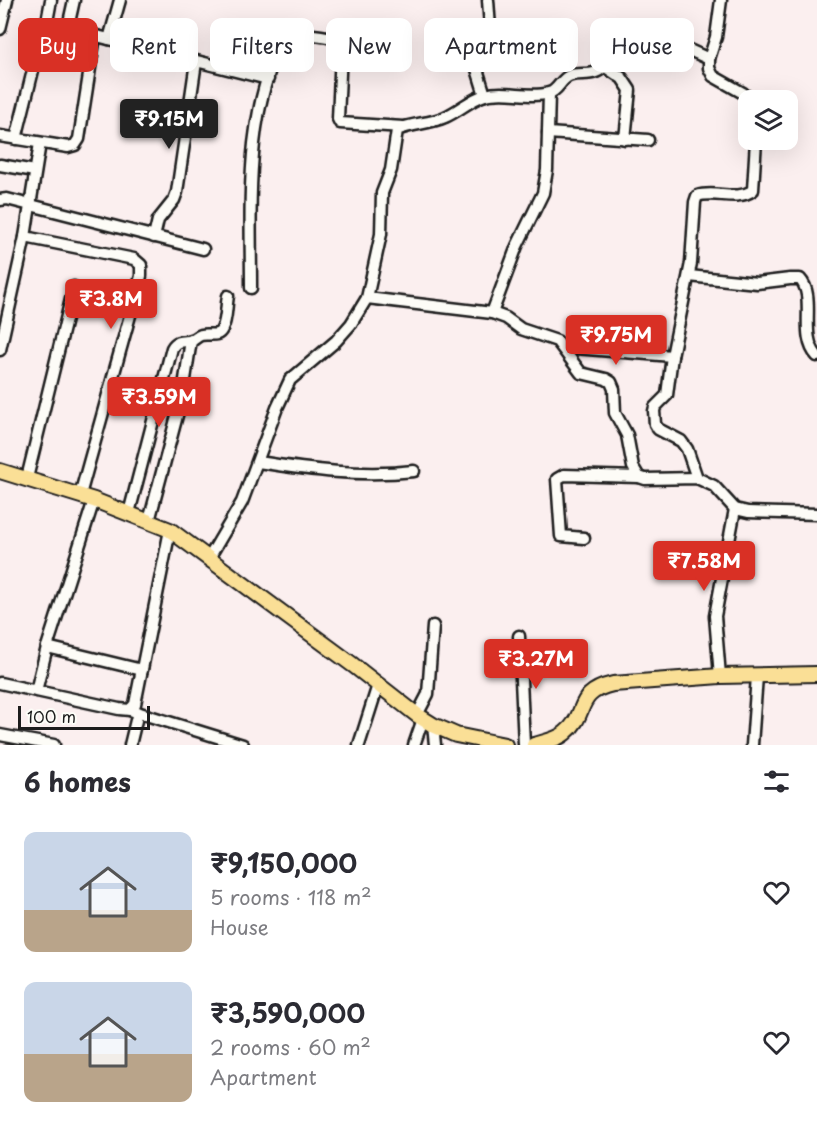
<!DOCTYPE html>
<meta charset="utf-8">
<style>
:root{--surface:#fff;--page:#f7f7f7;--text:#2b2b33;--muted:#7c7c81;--accent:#d93025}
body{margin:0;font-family:"Playpen Sans",sans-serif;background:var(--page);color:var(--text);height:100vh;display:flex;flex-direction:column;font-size:22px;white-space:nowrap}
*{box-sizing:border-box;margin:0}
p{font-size:20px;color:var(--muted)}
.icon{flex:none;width:33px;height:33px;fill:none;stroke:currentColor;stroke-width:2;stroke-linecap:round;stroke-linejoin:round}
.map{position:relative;height:745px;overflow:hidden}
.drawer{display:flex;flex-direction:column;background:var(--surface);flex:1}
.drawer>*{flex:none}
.banner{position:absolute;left:18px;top:18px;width:782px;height:54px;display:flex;gap:12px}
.fabs{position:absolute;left:738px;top:90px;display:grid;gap:12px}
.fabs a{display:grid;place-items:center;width:60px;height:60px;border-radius:12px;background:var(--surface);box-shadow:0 6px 24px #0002;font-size:30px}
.scale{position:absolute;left:18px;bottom:15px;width:132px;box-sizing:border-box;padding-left:6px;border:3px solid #1c1c1c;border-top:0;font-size:16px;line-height:21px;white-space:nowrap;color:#1c1c1c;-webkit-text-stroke:4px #fdfcf7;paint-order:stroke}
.price{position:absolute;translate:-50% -51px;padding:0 14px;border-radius:6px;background:var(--accent);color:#fff;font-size:20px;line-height:39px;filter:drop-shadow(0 2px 3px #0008)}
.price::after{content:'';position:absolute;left:50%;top:36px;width:18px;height:14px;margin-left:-9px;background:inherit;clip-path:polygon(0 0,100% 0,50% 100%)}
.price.active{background:#222;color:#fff}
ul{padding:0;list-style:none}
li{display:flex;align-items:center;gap:18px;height:150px;padding:0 24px}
li span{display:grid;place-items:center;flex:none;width:168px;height:120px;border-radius:12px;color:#555}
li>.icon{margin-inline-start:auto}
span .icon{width:72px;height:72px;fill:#fffc;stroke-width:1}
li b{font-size:26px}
h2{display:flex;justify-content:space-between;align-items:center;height:72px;padding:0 24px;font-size:26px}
.chip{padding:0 21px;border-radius:12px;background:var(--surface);box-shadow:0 6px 24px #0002;font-size:21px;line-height:54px}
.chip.active{background:var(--accent);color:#fff}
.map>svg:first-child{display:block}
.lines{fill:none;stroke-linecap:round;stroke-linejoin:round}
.minor-casing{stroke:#1c1c1c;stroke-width:15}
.major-casing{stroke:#1c1c1c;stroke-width:18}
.minor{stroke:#fdfcf7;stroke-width:10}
.major{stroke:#fadf96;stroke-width:14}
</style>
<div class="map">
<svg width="817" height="745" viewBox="0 0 817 745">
<rect width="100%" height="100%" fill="#fbefef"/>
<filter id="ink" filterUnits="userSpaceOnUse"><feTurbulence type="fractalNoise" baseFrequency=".0167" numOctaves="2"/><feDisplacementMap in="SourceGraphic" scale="12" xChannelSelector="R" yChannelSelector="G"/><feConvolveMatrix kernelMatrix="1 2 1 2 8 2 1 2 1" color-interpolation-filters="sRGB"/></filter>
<g filter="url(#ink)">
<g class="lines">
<defs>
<g id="minor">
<polyline points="74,0 68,27 73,30 268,79"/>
<polyline points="721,0 716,37 709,59 709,68 713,76 743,93 750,100"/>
<polyline points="46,27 51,0"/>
<polyline points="0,29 7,0"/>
<polyline points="109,39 120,0"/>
<polyline points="604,66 622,78 630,90 625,139"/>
<polyline points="485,95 468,40 472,32 490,28 488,0"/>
<polyline points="548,133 648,140"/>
<polyline points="0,136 68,147 75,145 79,139 95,36"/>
<polyline points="16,139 42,34 46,27 53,25 68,27"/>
<polyline points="0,165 35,171"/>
<polyline points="0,200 7,199 203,249"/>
<polyline points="25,237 134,259 141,265 141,276 80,495"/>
<polyline points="154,237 158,220 174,200 177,192 196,62"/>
<path d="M689 276 757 283 790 279H800C817 297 798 335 817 356"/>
<path d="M251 288C251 202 244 116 284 36 294 32 329 35 339 41L341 51 338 119 340 123 403 127"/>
<polyline points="367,298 492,313 506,318 521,329 557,341 581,373 606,379 611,382 614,389 615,413 627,435 633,467 639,477 645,479 697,478 714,486 735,509 748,512 817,514"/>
<polyline points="492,313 517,246 543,193 547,170 549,93"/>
<polyline points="563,347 672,356"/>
<polyline points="0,350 25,237 40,143"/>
<path d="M258 462C310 470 361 477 414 471"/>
<polyline points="27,478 74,287"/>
<path d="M697 478 687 449 681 441 658 429 655 424 654 411 655 407 667 395 672 356 691 263 695 202 697 196C715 190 737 202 753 190L756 140"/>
<path d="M129 513 172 348C178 338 184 343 193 340 196 338 198 336 201 335 209 333 218 338 222 329 227 320 226 306 228 296"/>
<polyline points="149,521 183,393 191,340"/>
<polyline points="584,538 561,536 557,479 564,475 639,477"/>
<path d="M209 558 242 502 277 408 290 380 336 341 351 324 367 298 381 234 382 193 391 170 397 130C412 123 430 124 445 117 459 111 471 99 485 95 506 89 528 99 549 93 558 91 560 80 569 76 578 72 587 76 596 72 620 62 611 23 648 31L709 59"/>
<polyline points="519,636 524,745"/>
<polyline points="47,647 142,670"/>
<polyline points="720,676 715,616 735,509"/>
<polyline points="0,683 119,709 130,710 135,704 170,530"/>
<polyline points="36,691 47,647 94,500"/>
<polyline points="130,710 243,745"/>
<polyline points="417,715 428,694 433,626"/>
<polyline points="433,725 435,745"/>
<polyline points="0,735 54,745"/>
<polyline points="130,745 138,712"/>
<polyline points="359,745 378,685"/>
<polyline points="414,745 423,719"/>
<polyline points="752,745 757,676"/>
</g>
<g id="major">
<polyline points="0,471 94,500 170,530 353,665 417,715 433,725 456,735 505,745"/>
<path d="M534 745C544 742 557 740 565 733 589 714 573 693 613 684L720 676 817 674"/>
</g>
</defs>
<use href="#minor" class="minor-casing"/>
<use href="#major" class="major-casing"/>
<use href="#minor" class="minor"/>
<use href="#major" class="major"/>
</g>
</g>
</svg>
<div class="fabs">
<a><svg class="icon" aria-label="layers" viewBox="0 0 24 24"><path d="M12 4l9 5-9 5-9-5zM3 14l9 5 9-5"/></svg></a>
</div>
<div class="scale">100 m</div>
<b class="price active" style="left:169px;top:150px">₹9.15M</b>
<b class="price" style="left:111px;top:330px">₹3.8M</b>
<b class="price" style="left:616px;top:366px">₹9.75M</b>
<b class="price" style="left:159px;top:428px">₹3.59M</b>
<b class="price" style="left:704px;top:592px">₹7.58M</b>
<b class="price" style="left:536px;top:690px">₹3.27M</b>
<div class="banner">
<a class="chip active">Buy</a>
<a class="chip">Rent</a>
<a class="chip">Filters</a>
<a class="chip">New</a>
<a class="chip">Apartment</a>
<a class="chip">House</a>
</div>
</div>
<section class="drawer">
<h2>6 homes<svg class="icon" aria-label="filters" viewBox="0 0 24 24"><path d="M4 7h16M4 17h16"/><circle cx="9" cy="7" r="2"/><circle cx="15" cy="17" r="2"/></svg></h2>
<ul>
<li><span style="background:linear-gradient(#c9d6e8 65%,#b9a48a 0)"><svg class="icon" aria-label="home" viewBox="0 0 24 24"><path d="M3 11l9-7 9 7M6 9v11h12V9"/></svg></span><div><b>₹9,150,000</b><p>5 rooms · 118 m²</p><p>House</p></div><svg class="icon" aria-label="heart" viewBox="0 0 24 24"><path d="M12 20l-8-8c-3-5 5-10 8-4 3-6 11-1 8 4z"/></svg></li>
<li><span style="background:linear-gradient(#c9d6e8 60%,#b9a48a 0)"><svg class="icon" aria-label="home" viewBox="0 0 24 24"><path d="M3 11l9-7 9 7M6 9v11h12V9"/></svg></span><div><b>₹3,590,000</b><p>2 rooms · 60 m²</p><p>Apartment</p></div><svg class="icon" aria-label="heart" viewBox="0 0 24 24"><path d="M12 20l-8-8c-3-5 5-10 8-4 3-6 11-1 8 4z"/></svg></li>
</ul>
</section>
